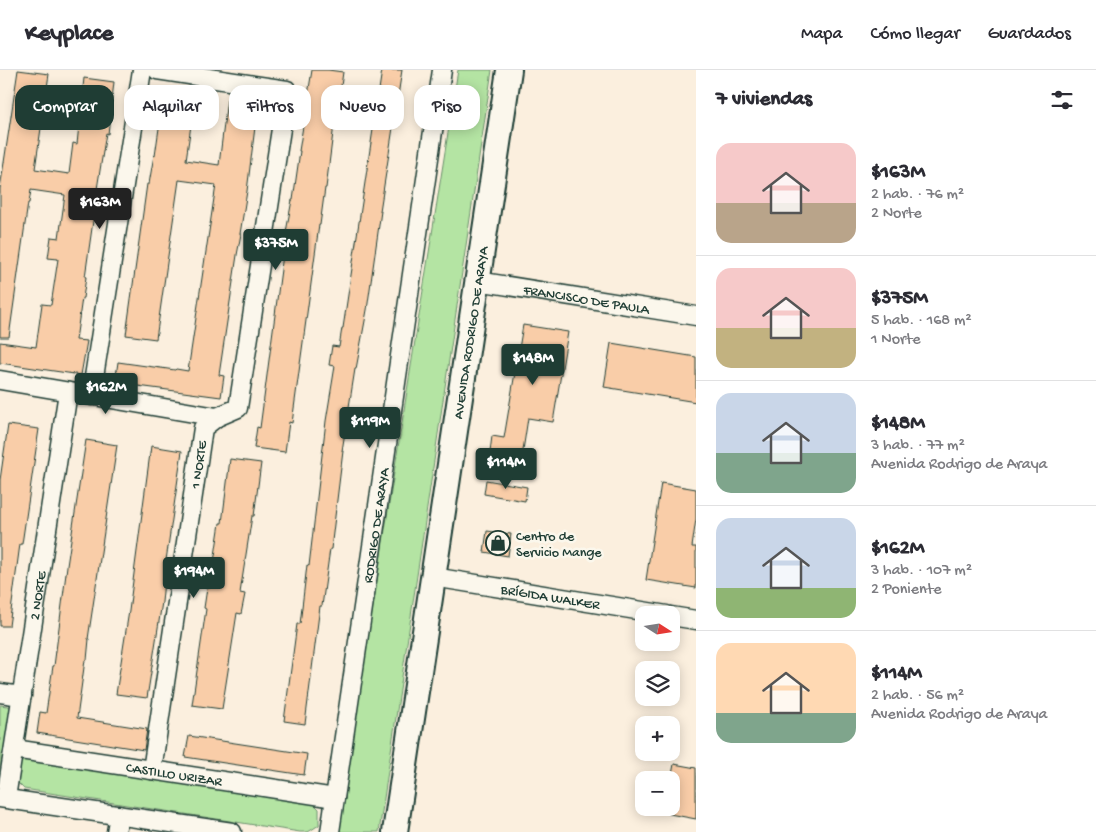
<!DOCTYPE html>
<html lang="es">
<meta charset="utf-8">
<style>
:root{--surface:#fff;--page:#f7f7f7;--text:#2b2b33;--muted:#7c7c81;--line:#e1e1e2;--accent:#1f3d34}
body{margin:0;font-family:"Gochi Hand",sans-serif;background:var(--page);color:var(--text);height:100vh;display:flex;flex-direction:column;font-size:19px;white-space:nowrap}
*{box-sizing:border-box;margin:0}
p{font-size:16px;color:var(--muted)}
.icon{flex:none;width:28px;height:28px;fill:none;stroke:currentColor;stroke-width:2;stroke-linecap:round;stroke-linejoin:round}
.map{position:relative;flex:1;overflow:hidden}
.side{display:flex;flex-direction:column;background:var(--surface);width:400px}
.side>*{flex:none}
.top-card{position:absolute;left:15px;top:15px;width:475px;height:45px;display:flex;gap:10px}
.needle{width:32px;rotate:102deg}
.fabs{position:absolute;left:635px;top:536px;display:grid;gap:10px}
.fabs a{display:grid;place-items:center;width:45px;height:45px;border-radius:10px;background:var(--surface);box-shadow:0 2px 12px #0003;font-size:25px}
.price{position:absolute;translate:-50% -42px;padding:0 11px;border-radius:5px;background:var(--accent);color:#fff;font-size:16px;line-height:32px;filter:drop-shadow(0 1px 2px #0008)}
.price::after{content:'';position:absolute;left:50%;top:30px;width:15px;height:11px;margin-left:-8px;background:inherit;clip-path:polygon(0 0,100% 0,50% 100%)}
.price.on{background:#222;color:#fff}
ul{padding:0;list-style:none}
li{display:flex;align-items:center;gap:15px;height:125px;padding:0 20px}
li+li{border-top:1px solid var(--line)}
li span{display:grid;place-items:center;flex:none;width:140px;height:100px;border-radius:15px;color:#555}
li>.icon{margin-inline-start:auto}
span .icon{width:60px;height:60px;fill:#fffc;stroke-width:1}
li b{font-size:21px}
h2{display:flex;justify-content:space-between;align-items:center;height:60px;padding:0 20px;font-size:21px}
.tag{padding:0 18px;border-radius:15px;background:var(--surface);box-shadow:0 2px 12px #0003;font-size:18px;line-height:45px}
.tag.on{background:var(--accent);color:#fff}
header{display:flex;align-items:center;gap:30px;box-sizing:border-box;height:70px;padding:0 25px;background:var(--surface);border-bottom:1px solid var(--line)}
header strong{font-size:24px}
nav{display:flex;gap:28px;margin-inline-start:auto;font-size:18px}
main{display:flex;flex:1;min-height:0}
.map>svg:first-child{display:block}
.green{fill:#b4e4a3;stroke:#6a906c}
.building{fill:#f9cda8;stroke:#1f3d34}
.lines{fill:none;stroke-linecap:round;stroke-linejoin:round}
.minor-casing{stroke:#1f3d34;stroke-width:21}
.secondary-casing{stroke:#1f3d34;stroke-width:28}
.minor{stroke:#fbf7ec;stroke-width:18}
.secondary{stroke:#fbf7ec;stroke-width:24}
.labels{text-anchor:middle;stroke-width:5;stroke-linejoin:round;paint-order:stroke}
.street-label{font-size:14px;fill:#1f3d34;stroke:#fbf7ec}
.poi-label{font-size:14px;fill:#1f3d34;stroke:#fbf7ec;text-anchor:start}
</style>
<header>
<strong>Keyplace</strong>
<nav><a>Mapa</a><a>Cómo llegar</a><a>Guardados</a></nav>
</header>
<main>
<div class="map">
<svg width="696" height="762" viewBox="0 0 696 762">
<rect width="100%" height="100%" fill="#fbefde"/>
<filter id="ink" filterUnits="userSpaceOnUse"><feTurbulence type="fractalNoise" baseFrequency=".02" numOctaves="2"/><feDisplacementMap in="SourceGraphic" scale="10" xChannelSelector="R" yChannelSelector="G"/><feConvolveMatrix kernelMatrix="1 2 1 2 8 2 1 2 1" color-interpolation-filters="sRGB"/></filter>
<g filter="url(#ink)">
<g class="green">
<polygon points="458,0 492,0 379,762 337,762"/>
<polygon points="0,635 15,637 0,715"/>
<polygon points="27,689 311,731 319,739 319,755 308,762 300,762 24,719 17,712 19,694"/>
</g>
<g class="building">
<polygon points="18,0 49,4 35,99 69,104 73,73 77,74 84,8 114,12 108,64 106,63 93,144 94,144 85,207 86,207 83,228 82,228 76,270 87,271 81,305 0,293 0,272 36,277 42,234 51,235 58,189 48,188 51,167 59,168 65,125 31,120 29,133 28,133 9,267 0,267 0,119"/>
<polygon points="312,0 328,0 343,2 340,23 338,23 326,118 325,118 320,155 319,155 292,353 289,352 285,382 254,378 257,357 260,358 286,162 292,130 293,130 300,81 299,81"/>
<polygon points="382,0 402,0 380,141 381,141 367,240 356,299 355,299 342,381 343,381 331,479 330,479 322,536 320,536 305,654 284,651 297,554 300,554 307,495 309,496 326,351 335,296 329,295 332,276 339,277 342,258 343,258"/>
<polygon points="164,23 195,27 186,90 219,95 227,29 258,33 247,121 240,164 241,164 237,185 219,305 224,306 221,327 115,313 118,292 175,300 176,299 188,301 216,115 179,110 156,269 126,265 147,114 149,114 154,85 155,86"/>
<polygon points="523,255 568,262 553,352 528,348 522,387 490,382 492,366 504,368"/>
<polygon points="611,273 696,287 696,332 604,317"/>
<polygon points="8,355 39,359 22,474 20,474 9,556 0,556 0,410"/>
<polygon points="86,370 117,375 88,569 89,569 87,590 85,590 77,648 147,659 144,680 37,663 40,642 46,643 53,596 54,596 67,496"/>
<polygon points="151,376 182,381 163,511 164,511 162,532 147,628 116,624 129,541"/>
<polygon points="230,389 261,393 254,446 252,446 240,523 245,524 241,544 237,543 222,639 192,635 206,539 204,538 207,518 210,518 220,453 222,453"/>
<polygon points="486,410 527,417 525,431 484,424"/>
<polygon points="661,413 696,419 696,449 692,477 696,477 696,518 646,510"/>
<polygon points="487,461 511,464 508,486 484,482"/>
<polygon points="189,666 307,684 304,705 185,687"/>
<polygon points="674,694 696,698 696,749 664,743 665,738 671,738 671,710"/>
</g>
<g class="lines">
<defs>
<g id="minor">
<path id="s1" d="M477 211 696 246"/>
<polyline points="0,310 217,347"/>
<polyline points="91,326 142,0"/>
<path id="s2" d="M433 507 667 545"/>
<polyline points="671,546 696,550"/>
<polyline points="0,623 22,626"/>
<path id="s3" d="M14 679 335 728"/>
<path id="s4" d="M152 700 203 358 217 347 238 338 287 20 157 0"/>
<polyline points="0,728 232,762"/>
<path id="s5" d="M6 728 68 322"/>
<polyline points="116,762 119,745"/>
<path id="s6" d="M330 762 442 0"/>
</g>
<g id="secondary">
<path id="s7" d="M395 762 509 0"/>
</g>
</defs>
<use href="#minor" class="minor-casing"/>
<use href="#secondary" class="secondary-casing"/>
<use href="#minor" class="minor"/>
<use href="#secondary" class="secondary"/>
</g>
</g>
<defs>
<symbol id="shop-ring" viewBox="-11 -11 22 22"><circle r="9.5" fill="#fbf7ec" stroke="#1f3d34" stroke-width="1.5"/><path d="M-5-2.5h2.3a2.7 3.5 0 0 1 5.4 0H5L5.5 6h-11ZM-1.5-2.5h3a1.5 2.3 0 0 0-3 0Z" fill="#1f3d34"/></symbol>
</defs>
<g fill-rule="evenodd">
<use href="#shop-ring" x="484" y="459" width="28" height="28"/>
</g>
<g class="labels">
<g class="street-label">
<text dy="5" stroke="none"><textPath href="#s1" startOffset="111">FRANCISCO DE PAULA</textPath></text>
<text dy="5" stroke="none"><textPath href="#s7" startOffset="505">AVENIDA RODRIGO DE ARAYA</textPath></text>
<text dy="5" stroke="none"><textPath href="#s4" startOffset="309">1 NORTE</textPath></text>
<text dy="5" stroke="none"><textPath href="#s6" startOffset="310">RODRIGO DE ARAYA</textPath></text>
<text dy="5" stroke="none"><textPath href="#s5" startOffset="205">2 NORTE</textPath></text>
<text dy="5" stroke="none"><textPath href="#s2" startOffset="119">BRÍGIDA WALKER</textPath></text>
<text dy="5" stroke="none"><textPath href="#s3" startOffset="162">CASTILLO URIZAR</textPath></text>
</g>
<g class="poi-label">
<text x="516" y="470">Centro de<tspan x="516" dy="16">Servicio Mange</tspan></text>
</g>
</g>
</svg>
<div class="fabs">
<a><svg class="needle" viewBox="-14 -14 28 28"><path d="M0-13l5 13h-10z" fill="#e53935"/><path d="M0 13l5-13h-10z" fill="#7c7c81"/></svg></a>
<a><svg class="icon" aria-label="layers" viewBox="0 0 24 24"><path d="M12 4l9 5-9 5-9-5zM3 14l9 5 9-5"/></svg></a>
<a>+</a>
<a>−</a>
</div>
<b class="price on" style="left:100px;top:160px">$163M</b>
<b class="price" style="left:276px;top:201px">$375M</b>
<b class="price" style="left:533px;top:316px">$148M</b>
<b class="price" style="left:106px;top:345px">$162M</b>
<b class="price" style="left:370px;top:379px">$119M</b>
<b class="price" style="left:506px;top:420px">$114M</b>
<b class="price" style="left:194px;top:529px">$194M</b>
<div class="top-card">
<a class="tag on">Comprar</a>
<a class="tag">Alquilar</a>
<a class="tag">Filtros</a>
<a class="tag">Nuevo</a>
<a class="tag">Piso</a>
</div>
</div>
<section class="side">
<h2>7 viviendas<svg class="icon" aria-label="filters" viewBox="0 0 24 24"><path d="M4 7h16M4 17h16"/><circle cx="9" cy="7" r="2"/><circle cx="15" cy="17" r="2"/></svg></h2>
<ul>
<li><span style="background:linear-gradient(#f6c9c9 60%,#b9a48a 0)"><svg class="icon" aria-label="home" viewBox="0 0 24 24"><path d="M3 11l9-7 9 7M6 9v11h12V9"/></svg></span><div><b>$163M</b><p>2 hab. · 76 m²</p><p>2 Norte</p></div></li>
<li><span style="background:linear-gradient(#f6c9c9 60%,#c2b280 0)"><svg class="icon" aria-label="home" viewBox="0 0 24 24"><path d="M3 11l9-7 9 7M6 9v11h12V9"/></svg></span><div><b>$375M</b><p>5 hab. · 168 m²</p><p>1 Norte</p></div></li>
<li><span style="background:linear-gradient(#c9d6e8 60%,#7fa58c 0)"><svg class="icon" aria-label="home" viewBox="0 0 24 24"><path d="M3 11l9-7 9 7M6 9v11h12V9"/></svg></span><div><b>$148M</b><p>3 hab. · 77 m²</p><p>Avenida Rodrigo de Araya</p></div></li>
<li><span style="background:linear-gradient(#c9d6e8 70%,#8fb573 0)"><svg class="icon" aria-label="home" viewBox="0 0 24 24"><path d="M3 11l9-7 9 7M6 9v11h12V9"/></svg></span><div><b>$162M</b><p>3 hab. · 107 m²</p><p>2 Poniente</p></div></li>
<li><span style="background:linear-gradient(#ffd9b3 70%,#7fa58c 0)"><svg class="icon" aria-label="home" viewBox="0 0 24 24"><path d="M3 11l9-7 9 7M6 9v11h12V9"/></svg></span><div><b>$114M</b><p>2 hab. · 56 m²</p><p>Avenida Rodrigo de Araya</p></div></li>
</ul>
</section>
</main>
